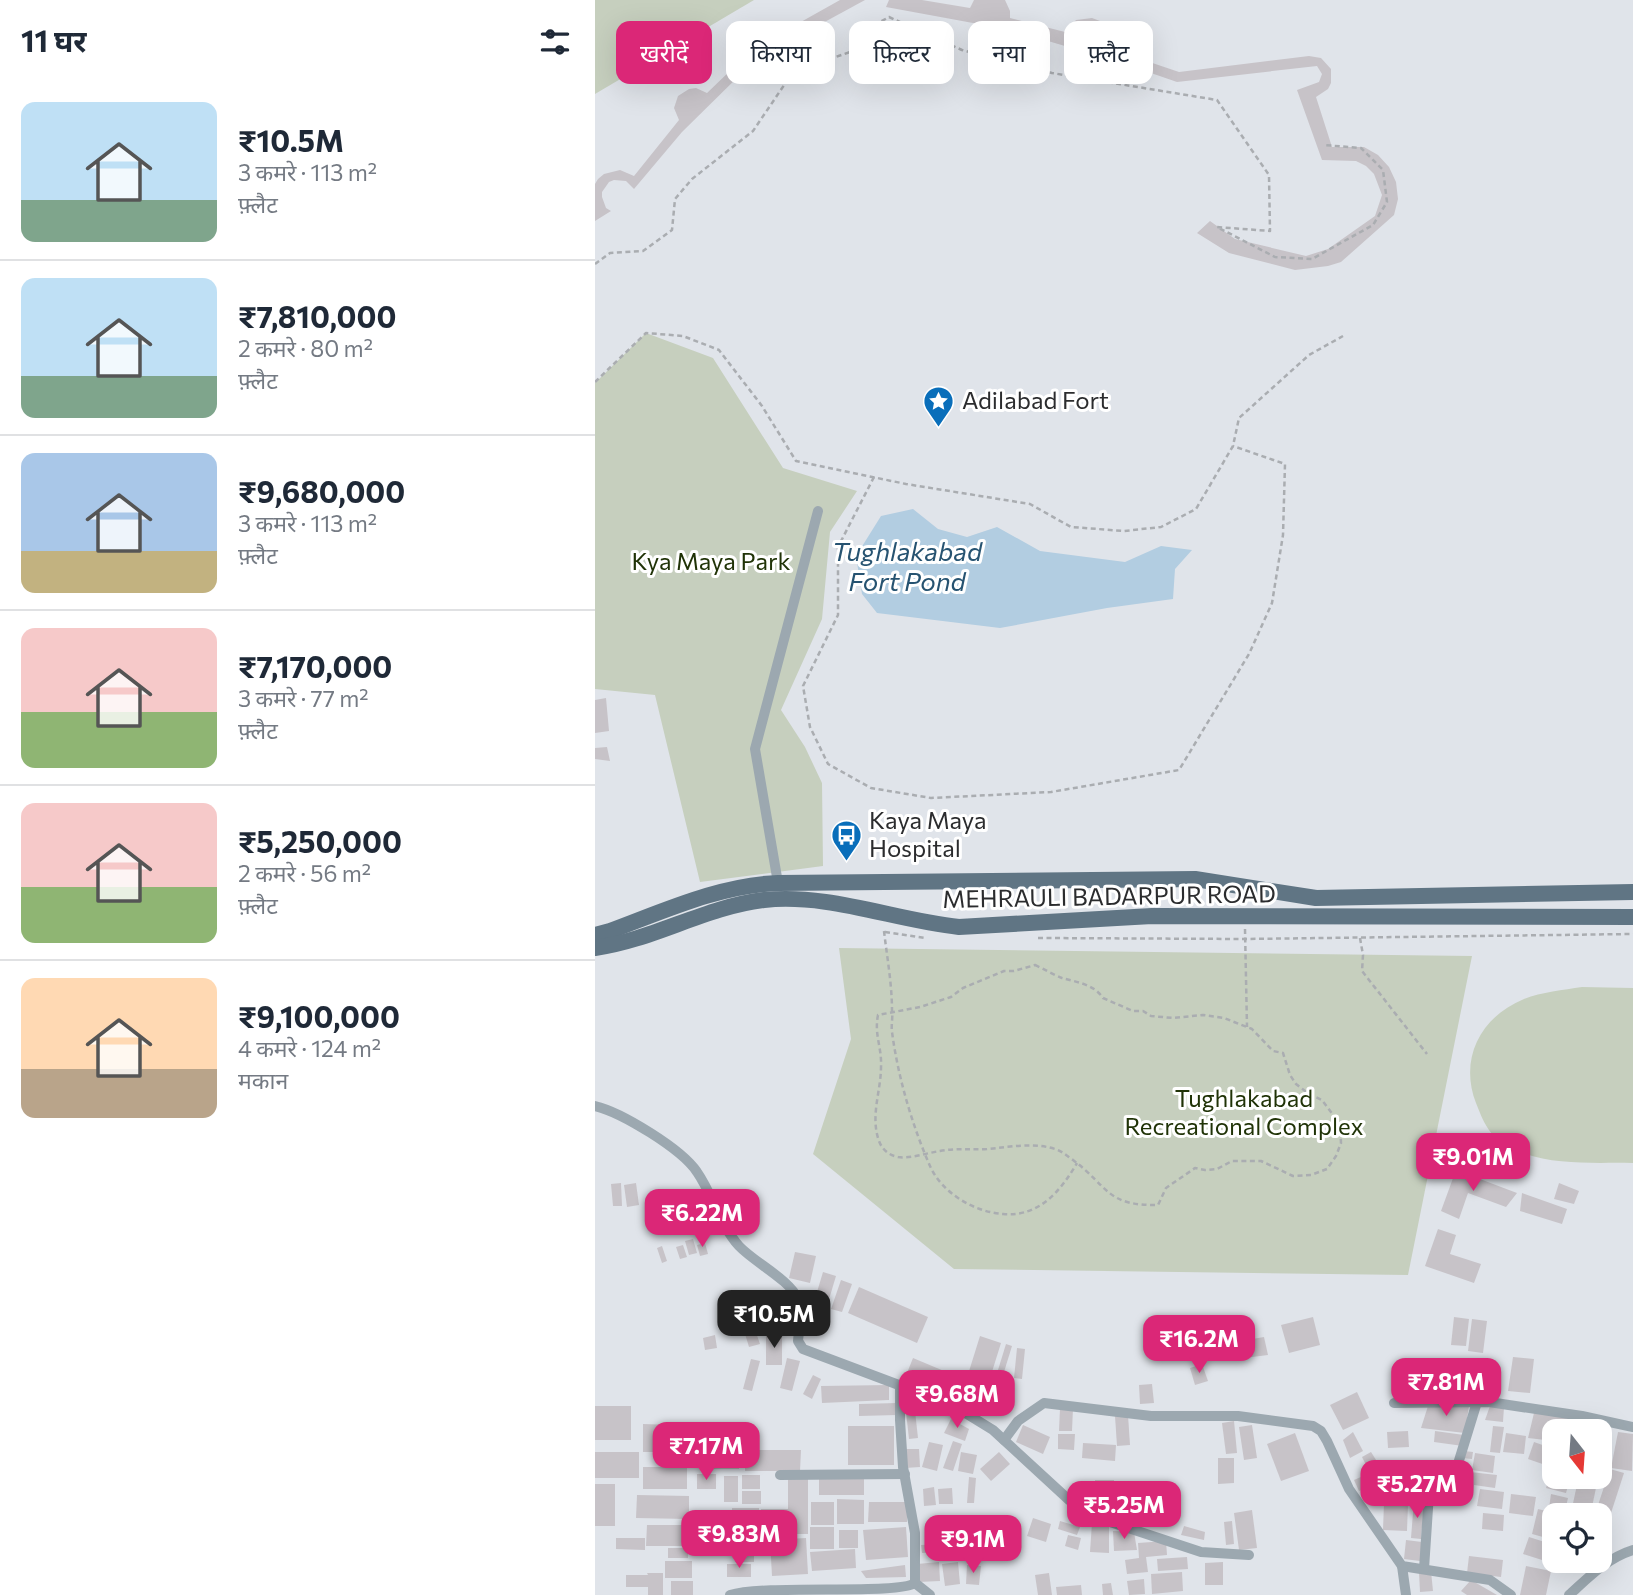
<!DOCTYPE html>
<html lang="hi">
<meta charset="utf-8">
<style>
:root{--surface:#fff;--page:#f6f6f7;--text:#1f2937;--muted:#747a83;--line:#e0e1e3;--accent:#db2777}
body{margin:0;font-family:Commissioner,"Noto Sans Devanagari",sans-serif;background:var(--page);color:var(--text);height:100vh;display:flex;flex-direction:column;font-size:26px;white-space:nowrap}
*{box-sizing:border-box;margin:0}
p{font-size:23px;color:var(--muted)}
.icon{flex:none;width:38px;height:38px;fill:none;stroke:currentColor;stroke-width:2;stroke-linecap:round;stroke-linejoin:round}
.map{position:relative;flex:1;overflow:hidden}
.side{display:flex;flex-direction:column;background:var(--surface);width:595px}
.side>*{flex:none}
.guide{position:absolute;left:21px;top:21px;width:665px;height:63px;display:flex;gap:14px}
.needle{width:46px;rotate:163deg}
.tools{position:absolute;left:947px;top:1419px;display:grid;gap:14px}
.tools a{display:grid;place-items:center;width:70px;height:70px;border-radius:14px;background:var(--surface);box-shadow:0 7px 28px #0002;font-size:35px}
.price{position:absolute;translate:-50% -60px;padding:0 16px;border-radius:14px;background:var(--accent);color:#fff;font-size:23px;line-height:46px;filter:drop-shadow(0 2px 4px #0008)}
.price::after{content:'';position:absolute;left:50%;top:42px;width:21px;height:16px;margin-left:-10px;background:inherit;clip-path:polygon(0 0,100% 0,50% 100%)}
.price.current{background:#222;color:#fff}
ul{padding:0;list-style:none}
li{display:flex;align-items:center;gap:21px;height:175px;padding:0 21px}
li+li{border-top:2px solid var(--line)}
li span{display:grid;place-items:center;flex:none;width:196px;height:140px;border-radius:14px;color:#555}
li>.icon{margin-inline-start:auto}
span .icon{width:84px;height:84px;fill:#fffc;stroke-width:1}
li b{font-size:30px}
h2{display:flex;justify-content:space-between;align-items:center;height:84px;padding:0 21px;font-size:30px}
.pill{padding:0 24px;border-radius:14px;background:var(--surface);box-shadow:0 7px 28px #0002;font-size:24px;line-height:63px}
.pill.current{background:var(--accent);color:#fff}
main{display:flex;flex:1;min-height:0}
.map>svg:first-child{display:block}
.green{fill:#c6cfbe}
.water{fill:#b2cde1}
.building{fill:#c7c3c8}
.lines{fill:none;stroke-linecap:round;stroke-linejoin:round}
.path{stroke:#aaadb1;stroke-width:2.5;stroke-dasharray:5 3.5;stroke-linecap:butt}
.street{stroke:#9ca8b0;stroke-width:10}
.primary{stroke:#607584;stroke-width:16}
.labels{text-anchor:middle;stroke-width:6;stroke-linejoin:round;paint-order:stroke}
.poi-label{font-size:24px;fill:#2b2c2e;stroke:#fff;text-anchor:start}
.park-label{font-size:24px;fill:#203307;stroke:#fff}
.street-label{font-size:24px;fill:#2b2c2e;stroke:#fff}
.water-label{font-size:26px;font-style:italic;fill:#265371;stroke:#fff}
</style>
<main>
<section class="side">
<h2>11 घर<svg class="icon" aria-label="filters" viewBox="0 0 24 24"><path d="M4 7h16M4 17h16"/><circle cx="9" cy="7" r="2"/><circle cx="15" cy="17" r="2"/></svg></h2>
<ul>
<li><span style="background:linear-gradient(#bfe0f5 70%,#7fa58c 0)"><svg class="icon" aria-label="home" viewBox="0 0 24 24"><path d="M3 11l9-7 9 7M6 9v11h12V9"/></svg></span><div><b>₹10.5M</b><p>3 कमरे · 113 m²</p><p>फ़्लैट</p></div></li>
<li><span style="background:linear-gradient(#bfe0f5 70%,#7fa58c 0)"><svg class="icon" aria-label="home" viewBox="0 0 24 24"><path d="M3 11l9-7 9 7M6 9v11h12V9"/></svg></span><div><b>₹7,810,000</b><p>2 कमरे · 80 m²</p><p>फ़्लैट</p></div></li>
<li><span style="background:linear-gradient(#a9c7e8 70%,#c2b280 0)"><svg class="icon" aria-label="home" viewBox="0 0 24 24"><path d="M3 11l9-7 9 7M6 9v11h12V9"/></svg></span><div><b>₹9,680,000</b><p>3 कमरे · 113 m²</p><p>फ़्लैट</p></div></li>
<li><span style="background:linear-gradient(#f6c9c9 60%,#8fb573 0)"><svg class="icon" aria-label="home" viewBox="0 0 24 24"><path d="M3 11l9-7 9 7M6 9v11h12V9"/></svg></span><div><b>₹7,170,000</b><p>3 कमरे · 77 m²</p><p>फ़्लैट</p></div></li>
<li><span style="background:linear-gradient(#f6c9c9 60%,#8fb573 0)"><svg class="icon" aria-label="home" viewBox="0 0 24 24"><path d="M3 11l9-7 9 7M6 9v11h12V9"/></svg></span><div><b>₹5,250,000</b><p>2 कमरे · 56 m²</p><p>फ़्लैट</p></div></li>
<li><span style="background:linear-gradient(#ffd9b3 65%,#b9a48a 0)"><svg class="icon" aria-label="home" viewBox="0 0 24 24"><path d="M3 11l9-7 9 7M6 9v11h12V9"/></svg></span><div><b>₹9,100,000</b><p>4 कमरे · 124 m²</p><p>मकान</p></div></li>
</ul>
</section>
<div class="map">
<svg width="1038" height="1595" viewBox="0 0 1038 1595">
<rect width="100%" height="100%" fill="#e0e4ea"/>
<g class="green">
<polygon points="0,0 159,0 0,94"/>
<polygon points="51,333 118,358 188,468 262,491 235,532 227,619 186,710 210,747 227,783 228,866 105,882 60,695 0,689 0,383"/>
<polygon points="244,948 877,956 813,1275 359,1269 218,1154 256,1039"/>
<path d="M987 987 1038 988V1163C995 1162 950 1167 912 1146 894 1136 888 1121 881 1103 864 1059 885 1017 929 999 947 992 968 990 987 987Z"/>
</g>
<polygon class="water" points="318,509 343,529 372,537 402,527 445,551 530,562 566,546 597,550 580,569 578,599 512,608 405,628 282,613 267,594 261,556 286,516"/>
<g class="building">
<polygon points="245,0 270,0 169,55 157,46 147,50 144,60 151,69 87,132 39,189 31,181 19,180 14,182 7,192 7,197 11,208 16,211 0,221 0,184 3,179 9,174 25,170 39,176 84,120 79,108 83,96 94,89 101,88 112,93 138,68 134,54 139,41 152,34 159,34 172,41"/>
<polygon points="294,0 327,0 375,8 379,0 410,0 415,11 415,18 470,32 481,20 497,18 505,21 515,33 516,49 584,72 714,56 726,58 736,69 736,83 733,89 721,97 737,147 769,147 783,155 794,167 801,182 803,199 799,215 746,262 733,266 700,270 634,253 602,233 615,221 640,239 711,256 733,249 780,216 787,195 779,174 771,166 761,161 727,160 702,90 724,82 727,74 722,66 582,82 504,55 507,41 496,31 483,36 480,49 416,30 291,7"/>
<polygon points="11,698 14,731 0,733 0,700"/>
<polygon points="12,747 15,761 0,759 0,748"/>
<polygon points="861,1170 922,1193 911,1207 873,1193 864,1219 846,1211"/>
<polygon points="26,1183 27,1206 18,1206 16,1184"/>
<polygon points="41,1183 44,1205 32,1207 29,1185"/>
<polygon points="964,1183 984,1191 979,1204 959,1199"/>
<polygon points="927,1193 972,1209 967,1224 925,1211"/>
<polygon points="843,1229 861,1235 855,1254 886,1264 879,1283 830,1266"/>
<polygon points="98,1239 102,1253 94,1255 90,1241"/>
<polygon points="110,1243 113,1254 105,1256 102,1245"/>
<polygon points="88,1245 92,1257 85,1259 81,1247"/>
<polygon points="67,1246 72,1261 67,1263 62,1248"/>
<polygon points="200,1252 221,1256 215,1283 194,1278"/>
<polygon points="228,1272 241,1276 232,1306 219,1302"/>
<polygon points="246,1280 257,1284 247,1312 236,1309"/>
<polygon points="264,1287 333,1317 322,1343 253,1313"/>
<polygon points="163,1307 171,1334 165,1336 156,1309"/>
<polygon points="718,1317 725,1345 694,1353 686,1325"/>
<polygon points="859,1317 874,1319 871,1346 856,1345"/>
<polygon points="877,1319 892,1321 888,1353 873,1351"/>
<polygon points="157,1321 165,1344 154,1347 147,1324"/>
<polygon points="171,1334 187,1335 187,1365 171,1365"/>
<polygon points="120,1335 122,1348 110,1350 108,1338"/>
<polygon points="385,1336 406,1343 391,1391 370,1384"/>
<polygon points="669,1337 673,1355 649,1358 646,1341"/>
<polygon points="411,1344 417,1346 401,1398 395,1396"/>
<polygon points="422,1348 430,1349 427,1379 419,1378"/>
<polygon points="918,1357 939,1359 935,1393 913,1391"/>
<polygon points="192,1358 205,1361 197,1391 185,1388"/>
<polygon points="318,1358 349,1371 341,1390 310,1378"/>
<polygon points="156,1359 165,1361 157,1391 148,1389"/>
<polygon points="607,1364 613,1381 600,1385 595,1368"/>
<polygon points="218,1375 226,1379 217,1399 208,1394"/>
<polygon points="557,1384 559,1403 545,1404 544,1385"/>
<polygon points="294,1385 294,1400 227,1403 226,1386"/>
<polygon points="762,1392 774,1418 748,1430 735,1405"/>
<polygon points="302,1403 302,1415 264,1416 264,1404"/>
<rect x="0" y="1406" width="36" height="34"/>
<polygon points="833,1406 874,1406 870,1433 826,1428"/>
<polygon points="895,1406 909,1407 908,1422 890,1420"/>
<polygon points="465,1408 478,1408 477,1431 464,1431"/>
<polygon points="320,1411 323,1438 314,1439 311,1412"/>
<polygon points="939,1413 973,1418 971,1432 959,1432 959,1441 933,1438"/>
<polygon points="533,1415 535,1445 522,1446 520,1416"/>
<polygon points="356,1419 374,1429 370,1441 349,1433"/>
<polygon points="639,1421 642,1453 631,1454 627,1423"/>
<polygon points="977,1421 1005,1426 1004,1432 975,1432"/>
<polygon points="48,1424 80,1425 80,1452 48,1452"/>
<polygon points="428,1425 455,1437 448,1454 421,1442"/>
<polygon points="657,1425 662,1458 649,1460 644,1427"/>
<rect x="253" y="1426" width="46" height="39"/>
<polygon points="898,1426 909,1427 905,1453 895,1452"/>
<polygon points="813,1431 814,1447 793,1448 792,1432"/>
<polygon points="840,1431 869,1435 868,1446 839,1442"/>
<polygon points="758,1432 768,1451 755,1458 748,1440"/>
<polygon points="1023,1432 1038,1434 1037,1471 1016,1468"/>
<polygon points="700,1433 714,1471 686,1481 672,1444"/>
<polygon points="911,1433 931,1436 929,1454 908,1452"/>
<polygon points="463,1434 480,1434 479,1450 463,1449"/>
<polygon points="358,1441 367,1444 358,1471 348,1468"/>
<polygon points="334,1442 348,1445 342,1471 327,1467"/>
<polygon points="939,1442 959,1449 959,1468 933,1459"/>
<polygon points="488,1443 521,1445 520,1461 487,1458"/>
<polygon points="105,1446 145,1446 144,1469 104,1469"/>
<polygon points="309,1449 324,1449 325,1467 310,1468"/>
<polygon points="150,1450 206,1450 205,1471 150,1471"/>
<polygon points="869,1451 878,1452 877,1459 867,1458"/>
<rect x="0" y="1452" width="44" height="26"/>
<polygon points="366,1452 382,1455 378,1474 363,1471"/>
<polygon points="404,1452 415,1464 396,1481 385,1469"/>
<polygon points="776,1452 783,1463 773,1469 767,1457"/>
<polygon points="880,1453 900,1456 898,1473 877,1470"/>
<polygon points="623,1458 639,1458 639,1483 623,1484"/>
<polygon points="812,1462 828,1464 825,1486 809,1484"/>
<polygon points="836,1462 854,1465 853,1476 835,1474"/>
<rect x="48" y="1467" width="44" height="22"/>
<polygon points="792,1468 808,1470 805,1492 789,1490"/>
<polygon points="1015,1469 1029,1473 1016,1513 1002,1508"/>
<polygon points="866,1471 902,1475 900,1488 879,1485 877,1499 851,1496 853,1483 864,1484"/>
<polygon points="775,1473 779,1485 764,1491 759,1480"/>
<polygon points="956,1473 959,1474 959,1477 975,1478 971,1493 951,1488"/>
<rect x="102" y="1474" width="19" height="15"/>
<rect x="147" y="1475" width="18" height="14"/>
<rect x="129" y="1476" width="14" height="26"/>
<polygon points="193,1476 213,1476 213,1534 166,1534 166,1509 193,1509"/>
<polygon points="269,1476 269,1495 224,1495 224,1477"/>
<polygon points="374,1477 381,1478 379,1503 372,1503"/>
<polygon points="500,1480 519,1480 518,1513 499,1513"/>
<polygon points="983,1480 1002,1483 996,1512 977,1508"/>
<rect x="0" y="1484" width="20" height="42"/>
<polygon points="814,1486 831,1488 830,1501 812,1499"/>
<polygon points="339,1487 341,1505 329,1506 328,1489"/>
<polygon points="357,1488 358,1504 344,1504 343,1489"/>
<polygon points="885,1489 909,1492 907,1509 882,1506"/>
<rect x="147" y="1491" width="19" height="13"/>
<polygon points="916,1494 941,1497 938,1516 914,1513"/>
<polygon points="956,1494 973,1498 970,1511 954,1508"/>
<polygon points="42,1495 94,1496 94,1519 41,1518"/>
<polygon points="242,1499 269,1500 269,1524 242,1524"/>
<polygon points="819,1500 829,1502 826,1539 816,1538"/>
<rect x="216" y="1502" width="23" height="23"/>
<polygon points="274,1502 312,1502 312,1522 273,1522"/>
<polygon points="789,1503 813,1504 812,1531 788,1530"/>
<rect x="137" y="1508" width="27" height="18"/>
<polygon points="943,1509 967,1515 959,1516 959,1540 937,1534"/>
<polygon points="657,1510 662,1548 644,1550 639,1513"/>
<polygon points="888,1513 909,1515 908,1531 887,1529"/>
<polygon points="438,1518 456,1524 451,1542 432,1536"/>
<polygon points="465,1521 485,1527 482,1535 463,1529"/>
<polygon points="637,1521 639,1544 631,1545 629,1522"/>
<polygon points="497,1523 514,1526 514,1553 495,1552"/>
<polygon points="52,1525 90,1525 90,1546 51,1546"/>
<polygon points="589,1526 610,1532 609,1540 586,1535"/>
<rect x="215" y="1527" width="24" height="22"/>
<polygon points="311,1527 313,1557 271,1560 268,1530"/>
<rect x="139" y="1529" width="21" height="21"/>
<rect x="244" y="1530" width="19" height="18"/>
<polygon points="518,1531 539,1532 542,1550 519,1551"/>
<polygon points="473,1535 486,1538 483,1550 470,1546"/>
<polygon points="934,1537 959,1545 959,1561 971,1561 969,1567 928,1554"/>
<polygon points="21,1538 50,1538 50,1550 21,1549"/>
<polygon points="211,1538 213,1574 177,1576 175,1540"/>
<polygon points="811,1540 827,1542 825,1561 809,1559"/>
<polygon points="571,1541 572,1555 551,1557 553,1572 532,1574 530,1560 544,1558 543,1543"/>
<polygon points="364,1543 364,1551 327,1553 326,1545"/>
<rect x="73" y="1548" width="20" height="10"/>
<polygon points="260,1549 261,1568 217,1571 215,1552"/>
<rect x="140" y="1552" width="19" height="10"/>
<polygon points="874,1556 908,1560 906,1577 872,1573"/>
<polygon points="592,1557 593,1569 563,1571 562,1559"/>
<rect x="70" y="1561" width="27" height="17"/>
<polygon points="344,1562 345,1581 323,1582 322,1564"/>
<polygon points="363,1562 365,1584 350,1586 347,1564"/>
<polygon points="628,1562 628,1585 610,1585 610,1563"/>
<rect x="132" y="1564" width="24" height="13"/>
<polygon points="310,1565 311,1577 271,1578 266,1571"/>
<polygon points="372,1565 386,1566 384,1585 371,1584"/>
<polygon points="931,1566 956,1571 951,1595 925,1595"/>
<polygon points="836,1571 838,1591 825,1592 824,1572"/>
<polygon points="587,1572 588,1591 557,1594 556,1574"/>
<polygon points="52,1573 68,1573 68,1595 53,1595 53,1587 31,1587 31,1575 53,1575"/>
<polygon points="454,1573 457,1595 443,1595 440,1575"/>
<polygon points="549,1579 550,1594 534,1595 532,1581"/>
<polygon points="876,1580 902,1595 872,1595 866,1591"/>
<rect x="76" y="1581" width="22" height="14"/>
<polygon points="516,1583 518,1595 508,1595 507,1584"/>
<polygon points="486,1585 487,1595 462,1595 461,1587"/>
</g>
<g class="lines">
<g class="path">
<polyline points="0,264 15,253 48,251 77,230 80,199 97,179 158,131 198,72 255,52 269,31 294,17 367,50 457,73 622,100 674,175 675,231 622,227 680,257 717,259 778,225 792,202 788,170 766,148 729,145"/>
<polyline points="0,382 51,333 88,336 124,350 167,406 201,461 311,484 435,504 476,527 529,531 566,527 601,509 638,446 644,418 714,355 748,336"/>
<polyline points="279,477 243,547 243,615 208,686 215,727 233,764 276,788 336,798 456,792 584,770 654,654 677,603 688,535 690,464 638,446"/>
<polyline points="650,929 652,1027"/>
<path d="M289 931C292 957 297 984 297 1011 298 1018 296 1025 297 1032 303 1077 317 1125 335 1166 347 1193 379 1212 408 1214 444 1217 465 1192 482 1163"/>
<polyline points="290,932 331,938"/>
<polyline points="443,938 650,939 1038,934"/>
<polyline points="765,938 768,955 767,971 832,1054"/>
<path d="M440 965C447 968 461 976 467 978 481 982 499 984 508 998L538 1011H548L556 1016 578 1018 608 1015 629 1018 657 1029 678 1051 688 1053 695 1075 701 1084 714 1094 727 1100 745 1124 746 1143 741 1156 732 1169 716 1175 698 1176 666 1161H637L622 1169 610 1170 600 1168 571 1188 563 1205C511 1206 514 1187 478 1160 472 1156 467 1151 460 1149 437 1142 416 1147 392 1149 376 1150 361 1148 345 1151 331 1153 316 1159 303 1157 293 1155 287 1149 284 1141 275 1116 286 1091 286 1067 287 1047 279 1035 283 1015L325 1007 356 997 368 988 409 971H419Z"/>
</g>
<g class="street">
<polyline points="183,883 160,749 223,511"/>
<path d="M0 1106C26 1112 87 1149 102 1172 118 1195 125 1225 144 1246 160 1263 194 1279 203 1299 210 1312 204 1327 203 1341L208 1349 349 1402 372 1414 398 1430 474 1500 500 1517 606 1552 654 1555"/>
<polyline points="799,1403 894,1402 987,1416 1038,1427"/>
<polyline points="409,1440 423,1421 449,1403 556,1416 643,1416 718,1426 726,1431 732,1441 754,1489 807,1566 895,1580 916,1595"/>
<polyline points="185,1475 310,1474"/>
<polyline points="807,1566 811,1595"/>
<polyline points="829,1569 835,1478 858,1480 882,1402"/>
<polyline points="320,1583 335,1595"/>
<path d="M135 1595C172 1584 303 1595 320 1583V1533L308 1467 305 1420V1387"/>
<path d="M974 1595C993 1578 1012 1558 1038 1550"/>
</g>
<g class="primary">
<path d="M0 935 15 931C69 911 125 885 183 883L600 879 721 898 1038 892"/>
<path d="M0 948C58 940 110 907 169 900 234 893 299 920 364 927L557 916 1038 917"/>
</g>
</g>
<defs>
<symbol id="sight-pin" viewBox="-11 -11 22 30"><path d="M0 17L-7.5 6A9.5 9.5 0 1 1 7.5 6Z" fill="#096eba" stroke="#fff"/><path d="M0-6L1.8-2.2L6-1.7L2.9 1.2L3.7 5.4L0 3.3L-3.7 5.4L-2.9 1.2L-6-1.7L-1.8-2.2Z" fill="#fff"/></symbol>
<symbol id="bus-pin" viewBox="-11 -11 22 30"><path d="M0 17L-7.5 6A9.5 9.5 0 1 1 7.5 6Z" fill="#096eba" stroke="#fff"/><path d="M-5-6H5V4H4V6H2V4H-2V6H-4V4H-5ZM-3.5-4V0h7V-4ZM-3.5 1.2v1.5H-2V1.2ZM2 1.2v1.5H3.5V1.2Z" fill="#fff"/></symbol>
</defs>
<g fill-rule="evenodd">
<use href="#sight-pin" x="326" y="384" width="35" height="47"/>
<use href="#bus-pin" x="234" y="818" width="35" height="47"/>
</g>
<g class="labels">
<g class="poi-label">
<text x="367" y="409">Adilabad Fort</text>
<text x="274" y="829">Kaya Maya<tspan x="274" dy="28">Hospital</tspan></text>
</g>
<g class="park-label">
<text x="116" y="570">Kya Maya Park</text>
<text x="649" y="1107">Tughlakabad<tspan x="649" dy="28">Recreational Complex</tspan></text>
</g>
<g class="street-label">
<text transform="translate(514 897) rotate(-1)" y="8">MEHRAULI BADARPUR ROAD</text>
</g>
<g class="water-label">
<text x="312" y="561">Tughlakabad<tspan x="312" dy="30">Fort Pond</tspan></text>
</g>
</g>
</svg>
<div class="tools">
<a><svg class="needle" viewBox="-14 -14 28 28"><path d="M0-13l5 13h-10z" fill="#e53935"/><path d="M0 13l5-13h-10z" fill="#747a83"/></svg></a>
<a><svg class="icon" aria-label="locate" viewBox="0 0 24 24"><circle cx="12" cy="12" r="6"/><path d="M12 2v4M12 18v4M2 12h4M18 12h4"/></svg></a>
</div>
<b class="price" style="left:878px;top:1193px">₹9.01M</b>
<b class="price" style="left:107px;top:1249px">₹6.22M</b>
<b class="price current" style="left:179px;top:1350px">₹10.5M</b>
<b class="price" style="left:604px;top:1375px">₹16.2M</b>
<b class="price" style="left:851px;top:1418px">₹7.81M</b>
<b class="price" style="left:362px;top:1430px">₹9.68M</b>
<b class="price" style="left:111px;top:1482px">₹7.17M</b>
<b class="price" style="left:822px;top:1520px">₹5.27M</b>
<b class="price" style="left:529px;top:1541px">₹5.25M</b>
<b class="price" style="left:144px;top:1570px">₹9.83M</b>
<b class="price" style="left:378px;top:1575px">₹9.1M</b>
<div class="guide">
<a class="pill current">खरीदें</a>
<a class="pill">किराया</a>
<a class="pill">फ़िल्टर</a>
<a class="pill">नया</a>
<a class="pill">फ़्लैट</a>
</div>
</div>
</main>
